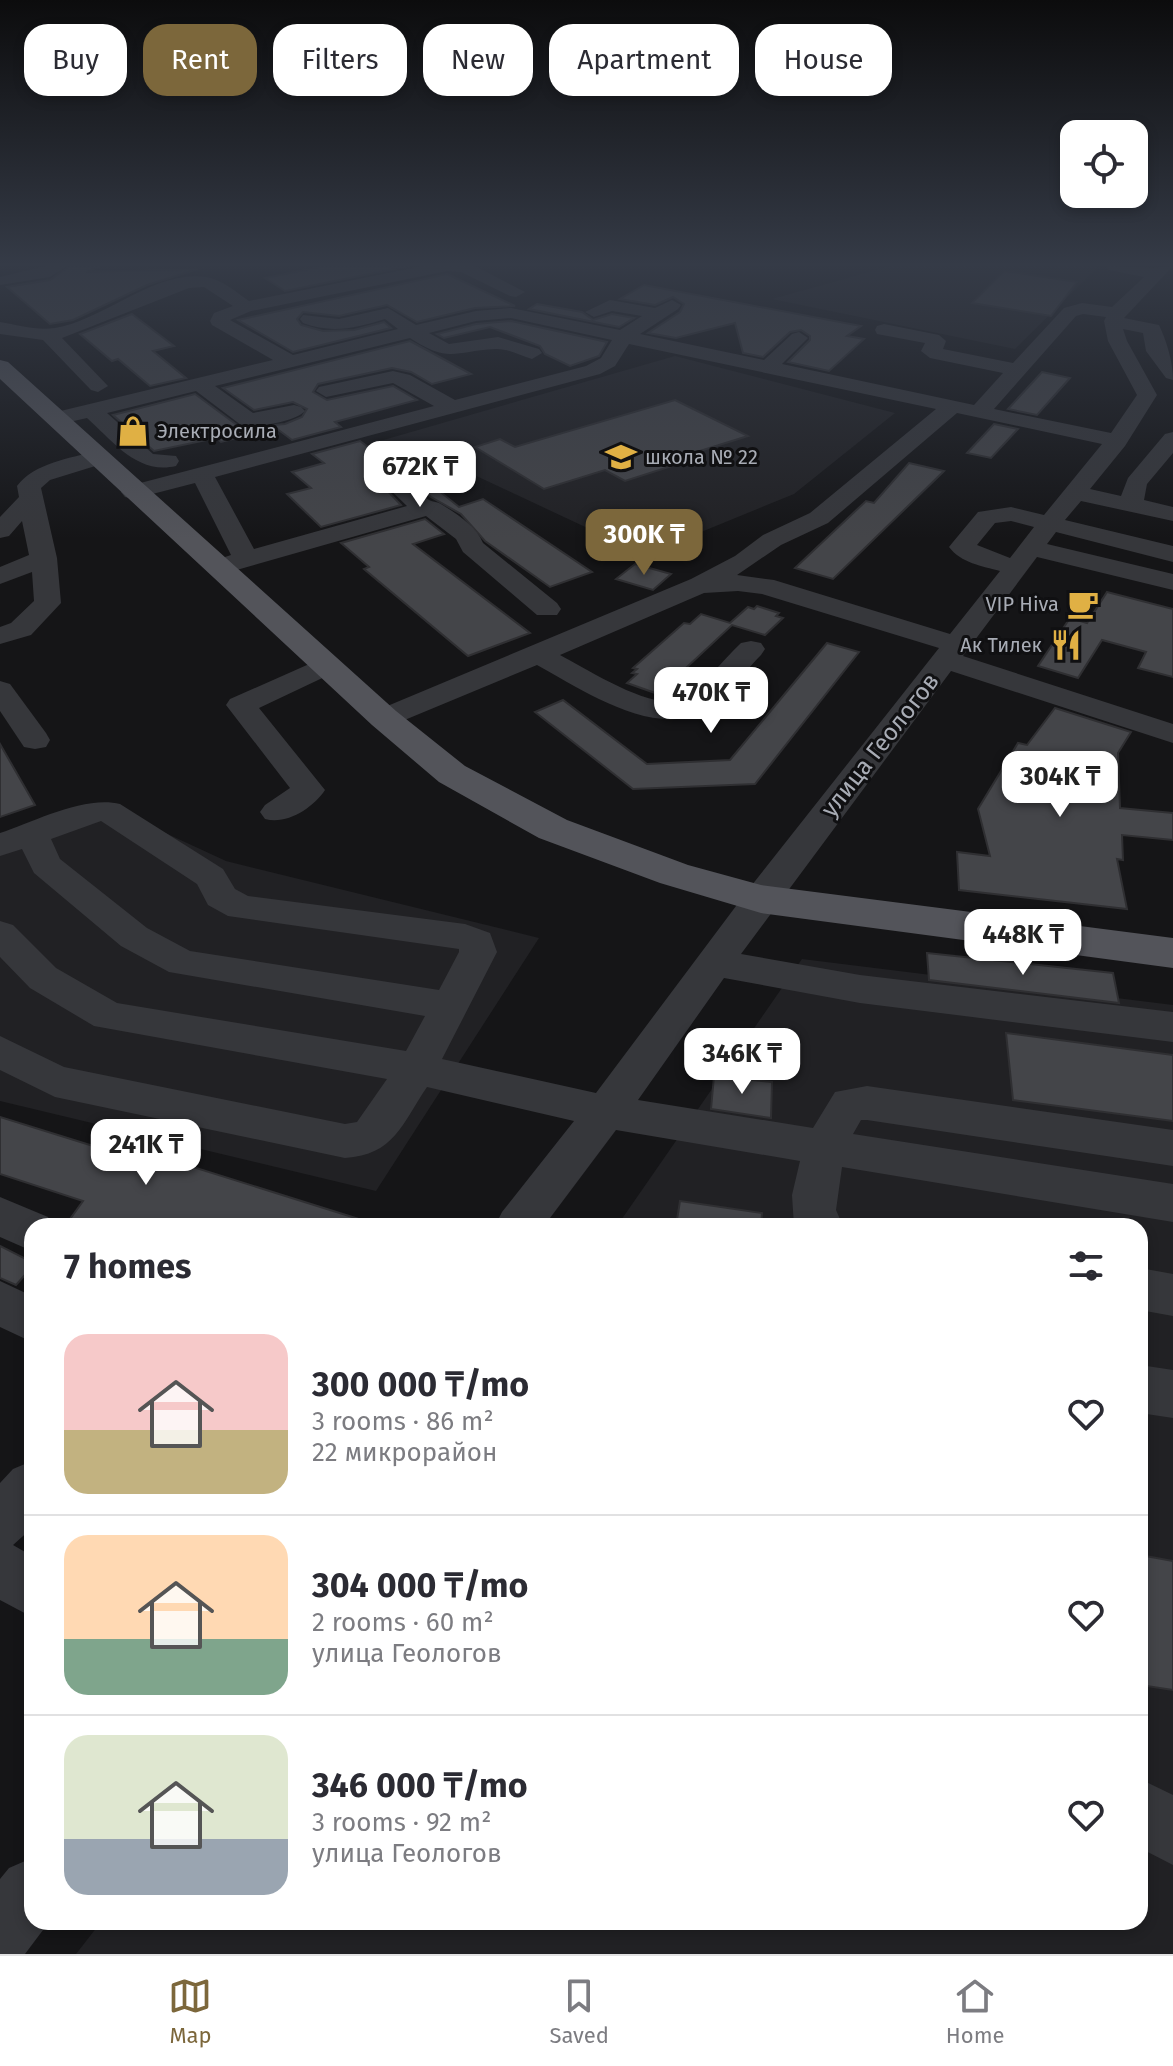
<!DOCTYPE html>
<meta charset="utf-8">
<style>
:root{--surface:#fff;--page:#f7f7f7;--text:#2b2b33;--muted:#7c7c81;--line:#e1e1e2;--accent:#7c673b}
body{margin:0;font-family:"Fira Sans",sans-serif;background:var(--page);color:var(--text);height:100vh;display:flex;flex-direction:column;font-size:30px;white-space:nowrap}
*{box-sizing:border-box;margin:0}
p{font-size:26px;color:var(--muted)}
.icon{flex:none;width:44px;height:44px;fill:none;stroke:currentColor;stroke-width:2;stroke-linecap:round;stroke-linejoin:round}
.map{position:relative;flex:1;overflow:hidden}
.panel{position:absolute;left:24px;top:1218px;width:1124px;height:712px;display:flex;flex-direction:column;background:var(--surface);border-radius:24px;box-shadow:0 4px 12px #0003}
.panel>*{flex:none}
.banner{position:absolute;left:24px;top:24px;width:1126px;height:72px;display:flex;gap:16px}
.fabs{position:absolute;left:1060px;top:120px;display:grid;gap:16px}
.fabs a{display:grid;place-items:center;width:88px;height:88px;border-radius:16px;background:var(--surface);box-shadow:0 4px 12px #0003;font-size:40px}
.price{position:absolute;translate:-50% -68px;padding:0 18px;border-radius:16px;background:#fff;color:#222;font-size:26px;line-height:52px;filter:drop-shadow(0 2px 4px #0008)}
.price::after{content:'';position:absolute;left:50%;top:48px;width:24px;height:18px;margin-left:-12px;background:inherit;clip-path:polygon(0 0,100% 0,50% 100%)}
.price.current{background:var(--accent);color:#fff}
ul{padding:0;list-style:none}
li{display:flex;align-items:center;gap:24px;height:200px;padding:0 40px}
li+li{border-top:2px solid var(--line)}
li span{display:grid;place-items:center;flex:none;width:224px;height:160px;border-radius:24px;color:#555}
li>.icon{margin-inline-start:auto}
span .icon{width:96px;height:96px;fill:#fffc;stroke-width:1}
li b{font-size:34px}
h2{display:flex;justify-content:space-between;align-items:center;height:96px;padding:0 40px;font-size:34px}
.pill{padding:0 28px;border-radius:24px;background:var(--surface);box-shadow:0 4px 12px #0003;font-size:28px;line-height:72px}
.pill.current{background:var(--accent);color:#fff}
.dock{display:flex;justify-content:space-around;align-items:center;height:112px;border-top:2px solid var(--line);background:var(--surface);font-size:22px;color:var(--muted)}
.dock a{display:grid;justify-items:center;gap:4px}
.dock .current{color:var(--accent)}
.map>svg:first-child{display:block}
.built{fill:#212124}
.building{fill:#444549;stroke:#2f2f32;stroke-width:2}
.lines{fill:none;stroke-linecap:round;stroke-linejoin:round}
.minor{fill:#36373b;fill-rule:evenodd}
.major{fill:#53545a;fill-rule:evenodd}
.labels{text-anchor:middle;stroke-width:6;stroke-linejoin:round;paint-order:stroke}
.far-poi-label{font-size:20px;fill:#a8acb5;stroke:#101012;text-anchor:start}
.street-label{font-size:24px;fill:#a8acb5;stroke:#101012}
</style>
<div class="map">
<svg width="1173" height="1954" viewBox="0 0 1173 1954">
<rect width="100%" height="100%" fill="#151517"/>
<g class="built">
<polygon points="891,266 1099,266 1015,349 772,299"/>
<polygon points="675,356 895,413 794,494 645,555 470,473 441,483 380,441"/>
<polygon points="107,806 226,861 539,938 376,1191 0,1101 0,840"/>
<polygon points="802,959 1173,1005 1173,1954 76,1954 101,1922 1140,1922 1140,1226 617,1226"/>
</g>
<g class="building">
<polygon points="70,266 100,266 86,272 198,269 147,285 73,320 50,324 7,287 50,280"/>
<polygon points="326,266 409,266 285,291 265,278"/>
<polygon points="1004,271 1077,282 1051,316 972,303"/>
<polygon points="447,274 515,306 475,308 417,322 387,305 339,316 303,312 297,319 301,325 323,331 354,330 384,322 391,328 293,352 238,320"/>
<polygon points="644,285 861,326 847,336 864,339 829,371 788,362 810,340 810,336 801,330 790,332 763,357 743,353 735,323 676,338 648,333 680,312 684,304 673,297 655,305 620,299"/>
<polygon points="537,304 582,312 593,320 612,314 634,318 619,327 529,309"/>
<polygon points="132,314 174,346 153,351 186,378 150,386 118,359 112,361 80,334"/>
<polygon points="511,321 607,342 599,356 570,366 545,354 540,346 490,327 444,338 437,334 476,324"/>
<polygon points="410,341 471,374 432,384 411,372 392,368 318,384 313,392 327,400 393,386 417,400 335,422 341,427 292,440 276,428 221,442 216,438 154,451 113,415 195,394 241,428 285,424 302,417 307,409 293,402 254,410 223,388"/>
<polygon points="1042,372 1070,378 1037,415 1008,409"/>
<polygon points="675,400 748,436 690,454 697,458 625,481 605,470 544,489 475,447 500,439 515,447"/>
<polygon points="994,424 1018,429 991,458 967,453"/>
<polygon points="360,441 414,481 423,478 459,507 483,499 592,572 550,587 485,541 461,514 431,497 404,474 390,469 380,471 375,478 401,505 321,527 287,494 311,488 292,472 324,463 312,454"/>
<polygon points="909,463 944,471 833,579 795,568 866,501 874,503"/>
<polygon points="425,519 444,534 413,544 530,633 468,656 364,569 369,567 341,543"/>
<polygon points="635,564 671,574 653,590 616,579"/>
<polygon points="1107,592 1173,609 1173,677 1138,668 1146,652 1102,640 1078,678 1038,666 1070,618 1087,623"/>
<polygon points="757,606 779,613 776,616 783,618 765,635 732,625 658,694 627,683 637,674 632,673 637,669 633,668 684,623 690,624 701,614 730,623 748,607 754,609"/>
<polygon points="827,643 859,652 755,784 633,789 535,712 563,700 647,764 730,760"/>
<polygon points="1055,708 1131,732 1118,753 1120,808 1173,813 1173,840 1122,835 1123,860 1117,859 1127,909 959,890 957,852 990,856 978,809 1018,743 1027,745"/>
<polygon points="0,744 35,805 0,817"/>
<polygon points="927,953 1113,973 1119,1003 929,980"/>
<polygon points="1006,1033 1173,1055 1173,1121 1013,1100"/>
<polygon points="714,1076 772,1082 771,1118 711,1109"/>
<polygon points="0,1117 119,1154 126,1146 365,1221 364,1226 65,1226 83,1201 0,1174"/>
<polygon points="680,1201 762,1213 761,1226 676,1226"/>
<polygon points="0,1246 32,1262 32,1267 16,1285 0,1278"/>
<polygon points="1140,1555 1173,1561 1173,1690 1140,1685"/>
</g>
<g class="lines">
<g class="minor">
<polygon points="46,266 67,266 50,277 0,285 0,277"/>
<path d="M423 266H475L525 292 516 297 510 296 461 272 447 271 251 311 230 320 293 355 398 329 385 319C356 328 332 334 303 323L300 319 303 315 339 319 388 308 416 325 476 311 511 308 620 330 642 316 612 311 594 317 585 312 610 300 655 308 672 300 681 305 678 309 640 334 764 360 792 334 799 332 808 338 782 364 974 405 1003 373 930 358 921 351 925 343 877 334 875 330 877 326 884 324 939 335 946 341 943 349 1013 363 1064 308 1082 303 1112 307 1144 277 1109 270 1107 266 1154 268 1173 266 1124 318 1159 325C1167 342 1173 362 1173 380L1166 378 1146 351 1143 333 1123 329 1127 341 1157 395 1125 446 1090 489 1121 496 1128 478 1165 434 1173 432V453L1147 484 1144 500 1173 507V521L1081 501 1065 520 1173 546V562L1056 532 1047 544 1173 574V590L1037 557 963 656 1173 724V743L951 671 741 954 860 975 1173 1012V1042L860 1003 724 978 638 1100 813 1128 835 1092 867 1086 1173 1130V1166L867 1120H861L853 1134 1173 1184V1222L842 1167 836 1210 843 1226H794L792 1195 800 1161 616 1130 544 1226H495L502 1212 574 1121 427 1087C402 1124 394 1155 345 1158L55 1097 0 1070V1036L64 1067 345 1124 357 1122 387 1079 94 1026 30 988 0 957V921L13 925 56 968 117 1003 406 1051 425 1016 169 972 121 946 34 873 22 849 0 856V833C33 822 85 795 120 804L223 869 235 889 248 896 465 924 490 933 497 952 442 1059 596 1093 748 890 939 648 762 594 738 591 704 593 560 655C585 668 655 713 681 699 704 686 722 661 741 643L751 641 761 643 765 649 761 655C743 673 722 704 698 714 648 735 579 688 537 665L395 724 384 727 373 724 369 718 373 712 691 579 735 556 763 535 810 513 936 409 629 344 615 366 600 374 215 477 254 549 407 506 378 478 382 473C404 468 414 490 429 500 433 502 438 502 441 504 457 514 476 526 483 543L557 603 561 609 557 615H537L463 552 456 539 426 516 219 575 210 572 206 567 210 562 231 555 195 483 133 499 125 497 121 492 125 487 434 406 393 383 326 397 316 391 319 387 393 371 410 375 455 400 586 366 601 358 612 340 511 318 476 321 429 333 449 344 498 337 539 349 542 353 532 359C520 356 508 348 495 349 454 351 450 364 410 338L215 386 253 413 294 405 301 407 305 411C295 422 256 428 241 425L196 391 107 413 153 454 176 456 179 461 176 466C137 475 113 441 87 418L56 425 45 419 48 414 273 360 212 325 210 321 214 313 233 306 204 287 189 288 62 338 108 386 98 392 91 390 43 340 0 334V322C18 325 37 331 55 328 104 320 155 269 206 277 223 280 236 292 249 301ZM1083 314 1106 317 1104 321 1108 341 1137 395 1111 433 994 409 1076 316ZM957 413 1102 444 1044 515 1011 507 978 512 953 542 949 547C961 563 982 566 1000 571L950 634 774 580 737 575 781 545 828 523ZM1011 521 1034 527 1010 558 977 545 995 523ZM101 821 197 884 208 905 228 916 459 949V952L439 990 190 951 147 928 60 859 51 839Z"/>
<path d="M97 451 108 458 105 463 50 480 41 488 57 558 61 603 31 635 0 644V627L11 623 34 601 32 572 0 584V567L29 555 22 521 9 536 0 538V517L19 497 17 486C34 463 71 458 97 451Z"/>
<path d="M325 657 335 660 339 666 335 672 259 708 325 790C313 808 287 825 265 819L260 812 265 805 290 788 226 705 230 699Z"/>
<polygon points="0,681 10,684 46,733 50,740 46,747 35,749 24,747 0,711"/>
<polygon points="0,1197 48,1217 52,1226 32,1226 32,1251 0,1237"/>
<polygon points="1140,1268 1173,1274 1173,1316 1140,1310"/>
<polygon points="0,1281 32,1296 32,1342 0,1327"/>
<polygon points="1140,1365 1173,1370 1173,1418 1140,1413"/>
<polygon points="32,1461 32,1528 13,1545 32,1556 32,1617 0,1600 0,1483 13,1469"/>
<polygon points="1140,1779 1173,1795 1173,1865 1140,1848"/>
<polygon points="32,1858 32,1922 49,1922 25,1954 0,1954 0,1879 9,1868"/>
</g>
<polygon class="major" points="0,360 8,362 396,711 465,766 567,820 688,865 761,885 1173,938 1173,968 761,913 660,883 539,838 439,782 372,725 0,379"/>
</g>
<linearGradient id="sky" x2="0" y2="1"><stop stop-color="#0c0c0d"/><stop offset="0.49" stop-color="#353b47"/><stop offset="1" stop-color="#353b47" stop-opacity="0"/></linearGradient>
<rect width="1173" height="539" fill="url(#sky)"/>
<defs>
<symbol id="shop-bare" viewBox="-9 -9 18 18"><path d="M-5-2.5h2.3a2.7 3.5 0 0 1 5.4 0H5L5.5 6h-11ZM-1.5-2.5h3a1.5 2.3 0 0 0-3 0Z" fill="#e0b044" stroke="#101012" stroke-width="2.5" paint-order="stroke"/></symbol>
<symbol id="school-bare" viewBox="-9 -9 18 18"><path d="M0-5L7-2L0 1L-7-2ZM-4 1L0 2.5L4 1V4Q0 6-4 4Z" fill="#e0b044" stroke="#101012" stroke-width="2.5" paint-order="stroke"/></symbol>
<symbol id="cafe-bare" viewBox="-9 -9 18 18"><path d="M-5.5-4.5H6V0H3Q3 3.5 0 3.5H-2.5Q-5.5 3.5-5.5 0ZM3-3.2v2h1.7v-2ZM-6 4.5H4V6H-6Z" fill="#e0b044" stroke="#101012" stroke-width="2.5" paint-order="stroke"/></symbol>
<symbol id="restaurant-bare" viewBox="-9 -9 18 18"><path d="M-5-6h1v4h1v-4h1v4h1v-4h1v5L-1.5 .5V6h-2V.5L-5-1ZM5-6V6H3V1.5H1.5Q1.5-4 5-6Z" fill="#e0b044" stroke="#101012" stroke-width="2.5" paint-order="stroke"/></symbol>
</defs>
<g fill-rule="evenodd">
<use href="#shop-bare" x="111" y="409" width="44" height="44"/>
<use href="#school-bare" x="599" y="435" width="44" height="44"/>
<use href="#cafe-bare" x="1061" y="582" width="44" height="44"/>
<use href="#restaurant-bare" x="1044" y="623" width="44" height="44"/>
</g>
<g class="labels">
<g class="far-poi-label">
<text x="157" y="438">Электросила</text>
<text x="645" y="464">школа № 22</text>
<text x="1059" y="611" text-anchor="end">VIP Hiva</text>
<text x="1042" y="652" text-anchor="end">Ак Тилек</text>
</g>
<g class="street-label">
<text transform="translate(880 745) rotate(-52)" y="8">улица Геологов</text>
</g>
</g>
</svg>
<div class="fabs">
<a><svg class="icon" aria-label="locate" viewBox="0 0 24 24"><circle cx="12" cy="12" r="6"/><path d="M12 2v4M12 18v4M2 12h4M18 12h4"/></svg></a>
</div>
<b class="price" style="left:420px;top:509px">672K ₸</b>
<b class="price current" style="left:644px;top:577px">300K ₸</b>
<b class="price" style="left:711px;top:735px">470K ₸</b>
<b class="price" style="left:1060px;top:819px">304K ₸</b>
<b class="price" style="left:1023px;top:977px">448K ₸</b>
<b class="price" style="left:742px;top:1096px">346K ₸</b>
<b class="price" style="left:146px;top:1187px">241K ₸</b>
<div class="banner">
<a class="pill">Buy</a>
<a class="pill current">Rent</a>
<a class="pill">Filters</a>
<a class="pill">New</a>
<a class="pill">Apartment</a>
<a class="pill">House</a>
</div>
<section class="panel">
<h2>7 homes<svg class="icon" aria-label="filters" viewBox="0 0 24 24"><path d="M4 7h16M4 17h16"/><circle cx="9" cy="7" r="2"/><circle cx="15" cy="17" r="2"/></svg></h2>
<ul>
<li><span style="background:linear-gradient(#f6c9c9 60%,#c2b280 0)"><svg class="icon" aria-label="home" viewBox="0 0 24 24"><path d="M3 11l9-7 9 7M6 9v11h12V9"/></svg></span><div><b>300 000 ₸/mo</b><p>3 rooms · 86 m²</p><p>22 микрорайон</p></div><svg class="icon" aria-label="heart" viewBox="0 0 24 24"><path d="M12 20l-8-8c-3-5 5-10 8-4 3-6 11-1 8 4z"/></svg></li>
<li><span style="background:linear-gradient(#ffd9b3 65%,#7fa58c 0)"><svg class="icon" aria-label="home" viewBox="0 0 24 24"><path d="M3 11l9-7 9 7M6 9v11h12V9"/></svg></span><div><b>304 000 ₸/mo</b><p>2 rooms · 60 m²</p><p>улица Геологов</p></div><svg class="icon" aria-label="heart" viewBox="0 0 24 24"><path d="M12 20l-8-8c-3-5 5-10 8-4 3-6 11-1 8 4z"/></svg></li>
<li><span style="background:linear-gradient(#dfe7d0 65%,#9aa5b1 0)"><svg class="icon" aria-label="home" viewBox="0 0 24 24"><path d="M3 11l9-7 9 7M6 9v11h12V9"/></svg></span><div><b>346 000 ₸/mo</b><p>3 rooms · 92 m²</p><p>улица Геологов</p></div><svg class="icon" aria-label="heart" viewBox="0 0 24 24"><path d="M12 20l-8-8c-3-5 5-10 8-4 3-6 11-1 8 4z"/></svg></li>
</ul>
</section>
</div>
<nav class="dock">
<a class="current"><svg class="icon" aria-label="map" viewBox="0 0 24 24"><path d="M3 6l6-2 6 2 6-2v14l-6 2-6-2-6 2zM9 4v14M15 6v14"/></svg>Map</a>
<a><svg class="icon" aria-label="saved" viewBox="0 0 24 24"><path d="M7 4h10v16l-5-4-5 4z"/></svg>Saved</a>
<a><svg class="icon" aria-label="home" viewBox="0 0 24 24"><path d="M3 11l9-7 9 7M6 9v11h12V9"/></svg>Home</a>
</nav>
